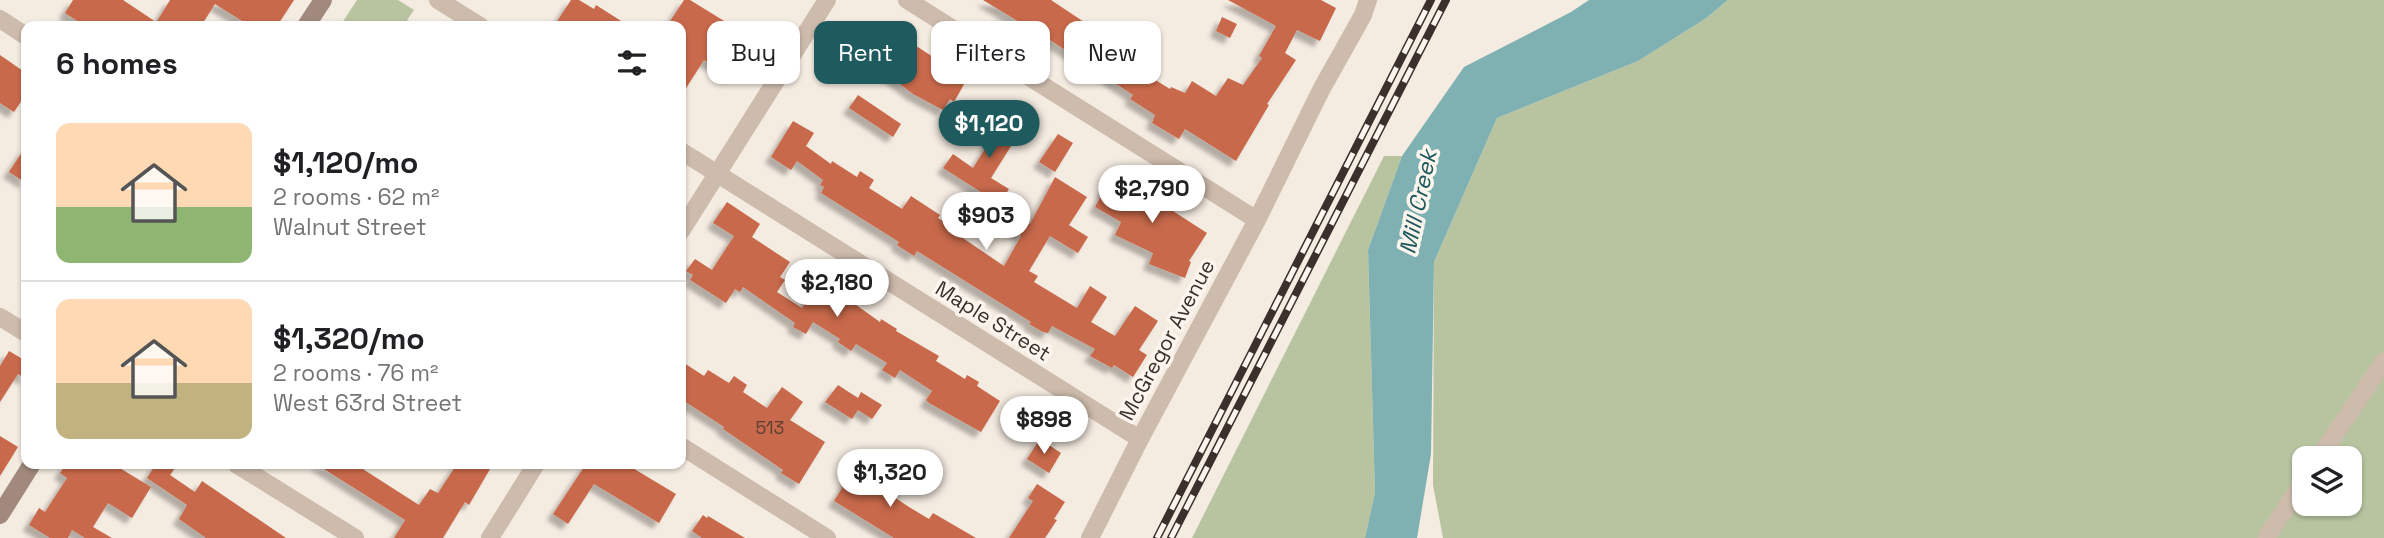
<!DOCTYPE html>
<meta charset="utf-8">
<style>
:root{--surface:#fff;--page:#f2f2f2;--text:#202124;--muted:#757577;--line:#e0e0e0;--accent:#1f5a5e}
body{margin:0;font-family:"Space Grotesk",sans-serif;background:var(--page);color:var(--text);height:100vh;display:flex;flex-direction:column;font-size:26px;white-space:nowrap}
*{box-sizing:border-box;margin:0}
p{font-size:23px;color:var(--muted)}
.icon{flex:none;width:38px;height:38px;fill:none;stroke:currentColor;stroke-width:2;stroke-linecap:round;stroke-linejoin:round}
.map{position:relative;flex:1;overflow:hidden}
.side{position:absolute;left:21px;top:21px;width:665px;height:448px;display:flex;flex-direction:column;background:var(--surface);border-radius:14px;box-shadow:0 2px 5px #0004}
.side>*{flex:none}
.hud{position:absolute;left:707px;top:21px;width:665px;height:63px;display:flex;gap:14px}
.tools{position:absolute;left:2292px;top:446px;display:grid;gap:14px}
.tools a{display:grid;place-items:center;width:70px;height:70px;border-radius:14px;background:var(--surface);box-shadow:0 2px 5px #0004;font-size:35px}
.price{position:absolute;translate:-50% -60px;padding:0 16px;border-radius:24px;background:#fff;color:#222;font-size:23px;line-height:46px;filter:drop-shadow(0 2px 4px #0008)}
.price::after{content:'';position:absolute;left:50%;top:42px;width:21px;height:16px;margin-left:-10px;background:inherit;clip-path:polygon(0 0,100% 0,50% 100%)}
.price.active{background:var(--accent);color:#fff}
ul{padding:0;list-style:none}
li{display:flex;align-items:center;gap:21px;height:175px;padding:0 35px}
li+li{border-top:2px solid var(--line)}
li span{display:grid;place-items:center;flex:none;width:196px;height:140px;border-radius:14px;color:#555}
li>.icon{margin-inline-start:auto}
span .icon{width:84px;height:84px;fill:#fffc;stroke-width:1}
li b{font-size:30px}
h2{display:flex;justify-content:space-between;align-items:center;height:84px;padding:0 35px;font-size:30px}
.pill{padding:0 24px;border-radius:14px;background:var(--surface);box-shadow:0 2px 5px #0004;font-size:24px;line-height:63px}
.pill.active{background:var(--accent);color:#fff}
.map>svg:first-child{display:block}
.green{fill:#b8c4a0;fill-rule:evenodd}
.water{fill:#7fb0b2}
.building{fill:#c8694b;filter:url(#shadow)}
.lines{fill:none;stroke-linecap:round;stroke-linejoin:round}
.minor{stroke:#cdbbac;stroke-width:18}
.tertiary{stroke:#cdbbac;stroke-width:18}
.secondary{stroke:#a18a7d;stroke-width:18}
.rail-casing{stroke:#3b302b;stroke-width:8}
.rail{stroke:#fbf5ee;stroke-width:5;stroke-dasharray:16;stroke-linecap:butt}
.labels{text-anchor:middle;stroke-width:7;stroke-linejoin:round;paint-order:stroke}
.number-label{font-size:18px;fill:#5e3e33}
.street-label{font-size:21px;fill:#3b302b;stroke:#fbf5ee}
.water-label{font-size:23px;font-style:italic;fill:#1f5a5e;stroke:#fbf5ee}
</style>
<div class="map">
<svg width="2384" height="538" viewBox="0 0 2384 538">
<defs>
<filter id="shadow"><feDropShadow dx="-6" dy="6" stdDeviation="2" flood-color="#0004"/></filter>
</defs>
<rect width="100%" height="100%" fill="#f4ebe1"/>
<g class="green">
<polygon points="357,0 398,0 414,10 407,20 418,26 340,26"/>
<path d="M1728 0H2384V538H1443L1433 485 1434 262 1497 118 1638 61 1705 19ZM2305 458H2350V504H2305Z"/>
<polygon points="1384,156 1402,156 1368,250 1375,492 1365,538 1192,538"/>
</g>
<polygon class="water" points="1589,0 1728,0 1705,19 1638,61 1497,118 1434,262 1431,454 1417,538 1365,538 1375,492 1368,250 1402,156 1464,67 1571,12"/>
<g class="building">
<polygon points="73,0 123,0 162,26 85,26 65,13"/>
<polygon points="170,0 294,0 277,26 250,26 215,4 201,26 165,26 157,21"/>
<polygon points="571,0 579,0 594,9 596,5 629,26 554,26"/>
<polygon points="684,0 690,0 755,40 732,77 704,60 681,96 681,26 667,26"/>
<polygon points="983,0 1051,0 1102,34 1104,32 1119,42 1117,45 1149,66 1144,73 1170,89 1171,87 1185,93 1192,81 1216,96 1228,78 1243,85 1262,58 1259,56 1276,26 1228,0 1321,0 1336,8 1320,41 1297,30 1285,53 1296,60 1267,104 1269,105 1236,161 1185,129 1179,139 1152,123 1155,115 1130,99 1133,95 1032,28 1031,29"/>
<polygon points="1222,17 1237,24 1230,38 1216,31"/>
<polygon points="910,42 967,79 954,102 950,99 943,110 913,94 888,75"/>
<polygon points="0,55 26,73 26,94 14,112 0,103"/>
<polygon points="858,95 901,124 893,137 849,108"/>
<polygon points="1009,111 1026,122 991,178 1009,189 1000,204 943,168 953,154 973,168"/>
<polygon points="793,121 814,133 806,146 831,164 832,161 857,177 860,171 874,180 869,188 902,209 911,196 940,215 938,218 956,229 954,232 1004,266 1021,236 988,216 996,203 1030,224 1055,177 1087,197 1069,225 1088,237 1078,253 1050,236 1029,271 1038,276 1034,282 1077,308 1090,286 1107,297 1091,322 1115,336 1135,306 1158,321 1139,350 1147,355 1133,377 1114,365 1112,368 1090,356 1095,349 1052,326 1048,333 1043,332 1029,324 1031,322 917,251 914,256 897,245 899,242 821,193 824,187 820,185 823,180 797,161 791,170 771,157"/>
<polygon points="1058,134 1073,143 1055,172 1039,162"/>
<polygon points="26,146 26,183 9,172"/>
<polygon points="1114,176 1136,187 1139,182 1163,197 1159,202 1207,233 1189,261 1191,262 1185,278 1149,264 1153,253 1115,235 1121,222 1095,207 1109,181 1110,183"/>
<polygon points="727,202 760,224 752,237 790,262 780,277 785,280 777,292 802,308 818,282 845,297 880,322 881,319 897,329 896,331 939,356 936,361 965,379 967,375 979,382 977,386 1000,401 981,432 929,403 926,400 932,391 900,370 895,378 882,370 887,363 856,344 851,351 838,342 840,339 813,322 806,334 793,327 795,323 743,287 740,292 735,289 726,303 690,280 693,275 686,271 695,259 712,270 734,236 713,223"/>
<polygon points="9,351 26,361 26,379 18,374 0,402 0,366"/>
<polygon points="681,361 704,376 708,370 729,383 734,376 747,385 743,392 767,408 782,387 803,402 790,420 825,442 799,484 781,473 783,470 723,429 724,427 681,399"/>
<polygon points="838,385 858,398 861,392 882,405 872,419 858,410 852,419 825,402"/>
<polygon points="0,436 18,447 0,476"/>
<polygon points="1040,439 1061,453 1049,473 1027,459"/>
<polygon points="919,449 935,459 927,471 911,462"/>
<polygon points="858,462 887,481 882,489 909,507 929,519 933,513 976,538 894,538 834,501"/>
<polygon points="66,464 113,464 151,487 132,518 108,503 93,527 112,538 85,538 72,530 68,538 50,538 29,525 39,508 45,512 67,478 60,473"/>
<polygon points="156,464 178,464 170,475 195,492 202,481 286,538 206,538 179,519 187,505 147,478"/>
<polygon points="316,464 355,464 419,505 430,489 438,493 457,464 493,464 469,505 465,502 443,538 394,538 405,520"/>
<polygon points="586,464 626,464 676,494 659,523 594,484 568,524 553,514"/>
<polygon points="1037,484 1065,502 1054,519 1057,520 1045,538 1009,538 1033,501 1028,498"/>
<polygon points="703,515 707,518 708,516 745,538 702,538 692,531"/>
</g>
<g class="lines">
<g class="minor">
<polyline points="438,0 480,26"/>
<polyline points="907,0 1257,220"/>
<polyline points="0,19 26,36"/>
<polyline points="681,151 1140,439"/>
<polyline points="681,231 827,0"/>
<polyline points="0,317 26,333"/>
<polyline points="681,446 827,538"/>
<polyline points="236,464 355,538"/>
<polyline points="490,538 536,464"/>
<polyline points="1090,538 1140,439 1257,220 1321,90 1363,15 1368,0"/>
</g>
<g class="tertiary">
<polyline points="2319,458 2384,361"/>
<polyline points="2266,538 2305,479"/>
</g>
<g class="secondary">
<polyline points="306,26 323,0"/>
<polyline points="0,515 32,464"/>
</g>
<defs>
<g id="rail">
<polyline points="1157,538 1431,0"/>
<polyline points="1171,538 1446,0"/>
</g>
</defs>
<use href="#rail" class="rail-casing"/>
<use href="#rail" class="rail"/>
</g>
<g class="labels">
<g class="number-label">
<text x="770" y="434">513</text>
</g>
<g class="street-label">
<text transform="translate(993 321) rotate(32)" y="7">Maple Street</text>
<text transform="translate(1167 340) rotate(-62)" y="7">McGregor Avenue</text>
</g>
<g class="water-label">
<text transform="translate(1418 202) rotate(-78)" y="8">Mill Creek</text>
</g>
</g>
</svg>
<div class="tools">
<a><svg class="icon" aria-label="layers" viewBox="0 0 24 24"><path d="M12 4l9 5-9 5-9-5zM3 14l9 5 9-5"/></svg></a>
</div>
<b class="price active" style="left:989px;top:160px">$1,120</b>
<b class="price" style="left:1152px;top:225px">$2,790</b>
<b class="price" style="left:986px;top:252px">$903</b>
<b class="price" style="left:837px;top:319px">$2,180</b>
<b class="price" style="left:1044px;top:456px">$898</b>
<b class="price" style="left:890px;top:509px">$1,320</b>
<div class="hud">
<a class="pill">Buy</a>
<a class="pill active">Rent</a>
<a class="pill">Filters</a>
<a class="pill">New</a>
</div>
<section class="side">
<h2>6 homes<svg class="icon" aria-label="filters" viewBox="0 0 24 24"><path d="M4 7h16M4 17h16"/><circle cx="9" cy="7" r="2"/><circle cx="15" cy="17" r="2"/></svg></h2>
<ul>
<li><span style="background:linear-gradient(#ffd9b3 60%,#8fb573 0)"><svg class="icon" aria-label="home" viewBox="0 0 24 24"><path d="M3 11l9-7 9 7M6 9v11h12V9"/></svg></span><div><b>$1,120/mo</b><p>2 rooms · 62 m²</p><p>Walnut Street</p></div></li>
<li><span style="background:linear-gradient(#ffd9b3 60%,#c2b280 0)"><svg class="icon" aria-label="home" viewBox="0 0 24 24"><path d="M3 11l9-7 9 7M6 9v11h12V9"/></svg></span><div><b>$1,320/mo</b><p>2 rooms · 76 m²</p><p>West 63rd Street</p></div></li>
</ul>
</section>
</div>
